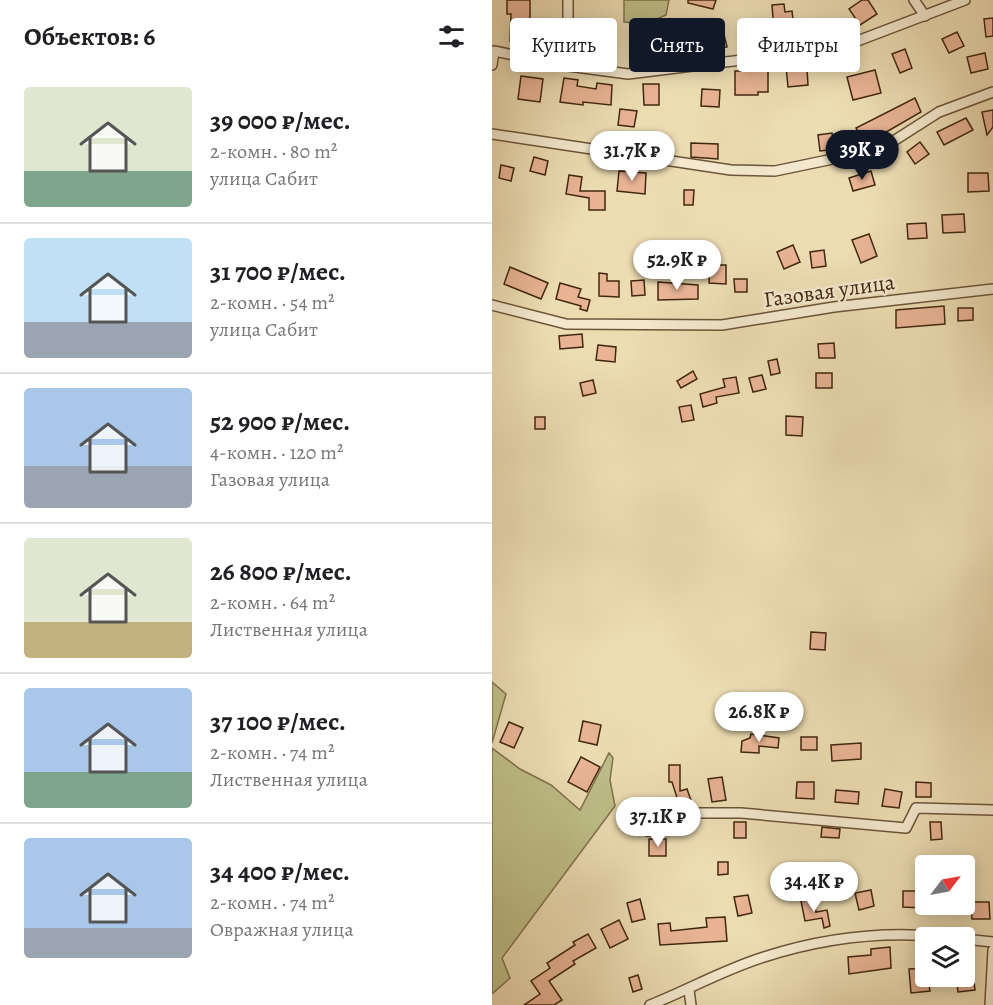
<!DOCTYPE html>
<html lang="ru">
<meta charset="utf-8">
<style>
:root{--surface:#fff;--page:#f6f6f6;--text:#202124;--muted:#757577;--line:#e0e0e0;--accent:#111827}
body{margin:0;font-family:Alegreya,serif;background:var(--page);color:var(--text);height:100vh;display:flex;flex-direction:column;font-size:22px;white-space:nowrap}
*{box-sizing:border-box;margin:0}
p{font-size:20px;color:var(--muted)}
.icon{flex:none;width:33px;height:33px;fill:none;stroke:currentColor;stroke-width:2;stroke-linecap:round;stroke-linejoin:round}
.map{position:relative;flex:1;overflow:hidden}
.panel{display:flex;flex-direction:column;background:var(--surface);width:492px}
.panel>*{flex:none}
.banner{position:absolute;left:18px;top:18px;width:393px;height:54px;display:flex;gap:12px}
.needle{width:39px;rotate:58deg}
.tools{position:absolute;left:423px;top:855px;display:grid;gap:12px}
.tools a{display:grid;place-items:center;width:60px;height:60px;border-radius:6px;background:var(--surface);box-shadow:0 3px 15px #0003;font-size:30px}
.price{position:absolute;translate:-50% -51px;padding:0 14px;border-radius:21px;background:#fff;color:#222;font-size:20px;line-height:39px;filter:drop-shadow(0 2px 3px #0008)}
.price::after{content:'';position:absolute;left:50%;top:36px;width:18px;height:14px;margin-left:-9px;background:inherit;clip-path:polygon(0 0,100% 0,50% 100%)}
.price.on{background:var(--accent);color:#fff}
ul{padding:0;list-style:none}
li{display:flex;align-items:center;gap:18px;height:150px;padding:0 24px}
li+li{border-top:2px solid var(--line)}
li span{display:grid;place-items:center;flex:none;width:168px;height:120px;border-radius:6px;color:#555}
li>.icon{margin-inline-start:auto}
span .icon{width:72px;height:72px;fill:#fffc;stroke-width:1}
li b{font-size:26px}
h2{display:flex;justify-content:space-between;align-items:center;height:72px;padding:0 24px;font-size:26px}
.tag{padding:0 21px;border-radius:6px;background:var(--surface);box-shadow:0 3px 15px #0003;font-size:21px;line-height:54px}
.tag.on{background:var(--accent);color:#fff}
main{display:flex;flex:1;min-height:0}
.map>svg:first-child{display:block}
.green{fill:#bebe88;stroke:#80724c;stroke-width:1.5}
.building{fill:#e8b494;stroke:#42270f;stroke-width:1.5}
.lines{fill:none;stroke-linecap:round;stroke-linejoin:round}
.street-casing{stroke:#6c5438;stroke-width:12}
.street{stroke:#f3e8cd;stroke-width:9}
.labels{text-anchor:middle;stroke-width:5;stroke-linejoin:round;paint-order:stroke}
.street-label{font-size:22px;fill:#42270f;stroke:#f3e8cd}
</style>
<main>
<section class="panel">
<h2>Объектов: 6<svg class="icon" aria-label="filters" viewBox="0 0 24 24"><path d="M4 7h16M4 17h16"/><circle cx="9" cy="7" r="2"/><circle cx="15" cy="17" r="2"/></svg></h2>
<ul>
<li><span style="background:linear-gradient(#dfe7d0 70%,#7fa58c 0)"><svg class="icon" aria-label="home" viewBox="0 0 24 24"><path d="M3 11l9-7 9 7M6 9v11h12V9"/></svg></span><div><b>39 000 ₽/мес.</b><p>2-комн. · 80 m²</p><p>улица Сабит</p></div></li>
<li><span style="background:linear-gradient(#bfe0f5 70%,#9aa5b1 0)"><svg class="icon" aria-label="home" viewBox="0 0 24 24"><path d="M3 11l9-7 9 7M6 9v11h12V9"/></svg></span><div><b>31 700 ₽/мес.</b><p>2-комн. · 54 m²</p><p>улица Сабит</p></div></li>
<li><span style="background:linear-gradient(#a9c7e8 65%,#9aa5b1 0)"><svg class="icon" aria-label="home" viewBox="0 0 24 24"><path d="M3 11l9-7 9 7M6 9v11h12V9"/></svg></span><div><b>52 900 ₽/мес.</b><p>4-комн. · 120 m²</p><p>Газовая улица</p></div></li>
<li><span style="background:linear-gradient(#dfe7d0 70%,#c2b280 0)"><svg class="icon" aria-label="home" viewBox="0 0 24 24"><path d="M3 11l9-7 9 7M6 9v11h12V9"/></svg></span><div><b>26 800 ₽/мес.</b><p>2-комн. · 64 m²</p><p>Лиственная улица</p></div></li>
<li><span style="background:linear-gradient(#a9c7e8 70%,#7fa58c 0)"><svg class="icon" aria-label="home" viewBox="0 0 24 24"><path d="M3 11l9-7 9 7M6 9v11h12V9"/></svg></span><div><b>37 100 ₽/мес.</b><p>2-комн. · 74 m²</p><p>Лиственная улица</p></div></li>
<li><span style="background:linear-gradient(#a9c7e8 75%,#9aa5b1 0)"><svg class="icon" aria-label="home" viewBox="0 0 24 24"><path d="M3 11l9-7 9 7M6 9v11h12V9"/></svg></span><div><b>34 400 ₽/мес.</b><p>2-комн. · 74 m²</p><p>Овражная улица</p></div></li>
</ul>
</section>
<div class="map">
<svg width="501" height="1005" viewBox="0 0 501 1005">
<rect width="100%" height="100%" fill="#ecdcb2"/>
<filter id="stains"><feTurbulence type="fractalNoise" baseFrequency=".00333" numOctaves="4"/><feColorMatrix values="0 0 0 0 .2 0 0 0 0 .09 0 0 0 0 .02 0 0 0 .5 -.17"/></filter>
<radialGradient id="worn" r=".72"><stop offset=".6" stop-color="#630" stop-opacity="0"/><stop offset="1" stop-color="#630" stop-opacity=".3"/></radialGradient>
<g class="green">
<path d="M132 0H177L174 15C159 22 148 24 132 22Z"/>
<polygon points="0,682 14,694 0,743"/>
<polygon points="0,748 28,769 59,785 88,810 117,753 121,758 118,780 123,806 10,958 18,978 0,994"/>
</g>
<g class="building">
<polygon points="15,0 38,0 38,23 53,23 53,40 18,41 19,14 15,14"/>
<polygon points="196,0 224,0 221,9 196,3"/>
<polygon points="370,0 376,0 385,14 368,25 357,9"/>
<polygon points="292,4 293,12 300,11 302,29 282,30 280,5"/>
<polygon points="501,18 501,36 494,37 492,19"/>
<polygon points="93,19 107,20 106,31 115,32 114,41 106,40 105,49 91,47"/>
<polygon points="230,26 235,47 212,51 208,30"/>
<polygon points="166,28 169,53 146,56 143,31"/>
<polygon points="465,32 472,46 457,53 450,39"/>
<polygon points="413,49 420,68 408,73 400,54"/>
<polygon points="493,53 496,69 479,73 475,57"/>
<polygon points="273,64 273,71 276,71 276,92 266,92 266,95 243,95 243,71 265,71 265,65"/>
<polygon points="308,65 309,70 315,69 316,85 296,87 294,67"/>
<polygon points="383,70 389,93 361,100 355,77"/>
<polygon points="29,76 51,79 48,102 26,99"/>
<polygon points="72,78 86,80 85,86 104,89 105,83 120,85 119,105 91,102 91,105 68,102"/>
<polygon points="151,84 167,84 167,105 152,105"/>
<polygon points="210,89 228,90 227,107 209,106"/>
<polygon points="423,98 429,112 396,131 363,145 363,147 328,151 326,135 340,133 341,140 366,131 364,128"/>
<polygon points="128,109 145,111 142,127 126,125"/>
<polygon points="501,110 501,127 495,135 490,112"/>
<polygon points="474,118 481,130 452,145 445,132"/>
<polygon points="428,142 437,154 423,164 415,152"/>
<polygon points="199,143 226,144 226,159 199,157"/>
<polygon points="42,157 56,161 53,175 38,171"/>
<polygon points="9,165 22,168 19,181 7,178"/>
<polygon points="127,171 154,173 153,194 125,191"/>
<polygon points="379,171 383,185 361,191 357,178"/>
<polygon points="476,173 496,173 497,191 476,192"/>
<polygon points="77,175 90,177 88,191 113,191 113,210 97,210 97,198 74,194"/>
<polygon points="192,190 202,190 201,205 192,205"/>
<polygon points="472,214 473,232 451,233 450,215"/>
<polygon points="434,223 435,238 416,239 415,224"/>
<polygon points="377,234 385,256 369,263 360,240"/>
<polygon points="301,245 308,262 292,269 285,252"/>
<polygon points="332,250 334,266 320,268 318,252"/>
<polygon points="218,265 234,265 234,284 217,283"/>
<polygon points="18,267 56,283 49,299 12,284"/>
<polygon points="107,273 115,274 115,281 127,281 127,297 107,296"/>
<polygon points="242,279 255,279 255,292 243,292"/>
<polygon points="152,280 153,295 140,296 139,281"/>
<polygon points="166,282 206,285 206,299 166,300"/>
<polygon points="68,283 89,289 86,297 98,300 95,311 88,309 89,306 64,299"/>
<polygon points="452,306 453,324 404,328 404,310"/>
<polygon points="466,308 481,308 481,320 466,321"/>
<polygon points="90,334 91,347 68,349 67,336"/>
<polygon points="342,343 343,358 327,358 326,344"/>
<polygon points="106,345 124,347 123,362 104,360"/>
<polygon points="285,359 288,373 279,375 276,361"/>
<polygon points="201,371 205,379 189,388 185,381"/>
<rect x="324" y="373" width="16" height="15"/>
<polygon points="270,375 274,389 261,392 257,378"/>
<polygon points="244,377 247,393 224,397 225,403 211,407 208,394 233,387 231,379"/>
<polygon points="101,380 104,393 91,396 88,383"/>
<polygon points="199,405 202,420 190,422 187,407"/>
<polygon points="294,416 311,417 310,436 294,435"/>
<rect x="43" y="417" width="10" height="12"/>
<polygon points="319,632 334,633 333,650 318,649"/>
<polygon points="91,721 109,725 105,745 87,741"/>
<polygon points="17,722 31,728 22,748 8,742"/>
<polygon points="259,734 287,738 286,748 267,746 267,753 249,752 250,741 258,738"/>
<rect x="309" y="737" width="16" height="13"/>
<polygon points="369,743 369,759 340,761 339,745"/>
<polygon points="89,757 108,767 95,792 76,782"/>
<polygon points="177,765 188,765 188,791 195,789 201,806 189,810 180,782 177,782"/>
<polygon points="230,777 234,800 220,802 216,779"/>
<polygon points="305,782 322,782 322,799 304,798"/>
<polygon points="424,782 439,783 439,797 424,797"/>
<polygon points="393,789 410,792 407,808 390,806"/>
<polygon points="344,790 367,792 366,804 343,802"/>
<polygon points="153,800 154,820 140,821 138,801"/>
<rect x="242" y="822" width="12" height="16"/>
<polygon points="438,822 449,822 450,839 439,840"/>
<polygon points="330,827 348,829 347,838 329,837"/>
<rect x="157" y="839" width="17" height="17"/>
<polygon points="226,862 236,862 236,874 226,875"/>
<polygon points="379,890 382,906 367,910 363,893"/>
<polygon points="411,891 431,891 430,908 411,907"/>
<polygon points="256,895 260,913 246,916 242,897"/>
<polygon points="148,899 153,919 140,922 135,903"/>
<polygon points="322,899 324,912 335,910 338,926 332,928 330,918 313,921 309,901"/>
<polygon points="479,902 497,902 498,919 480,919"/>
<polygon points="233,917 235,941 168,945 166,924 178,923 179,931 215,927 214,918"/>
<polygon points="127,920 136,939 118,948 109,929"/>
<polygon points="96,934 104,948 81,961 83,964 57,981 70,1000 62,1005 32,1005 48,994 39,981 58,968 55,963 83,945 81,942"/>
<polygon points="398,947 399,968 357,974 356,957 379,955 379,949"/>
<polygon points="434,968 438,991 419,993 417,969"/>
<polygon points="481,971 483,990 466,992 464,976 472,976 472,972"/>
<polygon points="146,975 150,989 141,992 137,978"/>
</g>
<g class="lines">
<defs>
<g id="street">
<polyline points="76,0 76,66 136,74 347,48 473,0"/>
<polyline points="422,0 433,16"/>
<polyline points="0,65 2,51 76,66"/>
<polyline points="0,134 239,170 283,171 389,149 447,112 501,92"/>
<polyline points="0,305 74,324 230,325 342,307 501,289"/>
<polyline points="156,831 207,813 249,813 414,828 424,808 501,810"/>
<polyline points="472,939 501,942"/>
<polyline points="197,990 199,1005"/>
<path d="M158 1005C196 990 233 969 272 957 334 937 397 930 461 938"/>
<polyline points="498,1005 501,950"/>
</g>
</defs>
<use href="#street" class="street-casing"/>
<use href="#street" class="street"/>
</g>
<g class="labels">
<g class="street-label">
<text transform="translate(337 290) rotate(-8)" y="8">Газовая улица</text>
</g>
</g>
<rect width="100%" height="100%" filter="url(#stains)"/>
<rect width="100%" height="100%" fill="url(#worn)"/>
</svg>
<div class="tools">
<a><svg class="needle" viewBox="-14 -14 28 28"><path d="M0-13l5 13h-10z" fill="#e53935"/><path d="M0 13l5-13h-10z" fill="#757577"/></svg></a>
<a><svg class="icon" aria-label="layers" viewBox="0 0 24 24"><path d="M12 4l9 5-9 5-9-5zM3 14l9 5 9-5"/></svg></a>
</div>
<b class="price on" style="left:370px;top:181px">39K ₽</b>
<b class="price" style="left:140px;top:182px">31.7K ₽</b>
<b class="price" style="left:185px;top:291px">52.9K ₽</b>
<b class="price" style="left:267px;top:743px">26.8K ₽</b>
<b class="price" style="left:166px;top:848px">37.1K ₽</b>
<b class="price" style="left:322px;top:913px">34.4K ₽</b>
<div class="banner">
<a class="tag">Купить</a>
<a class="tag on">Снять</a>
<a class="tag">Фильтры</a>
</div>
</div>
</main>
